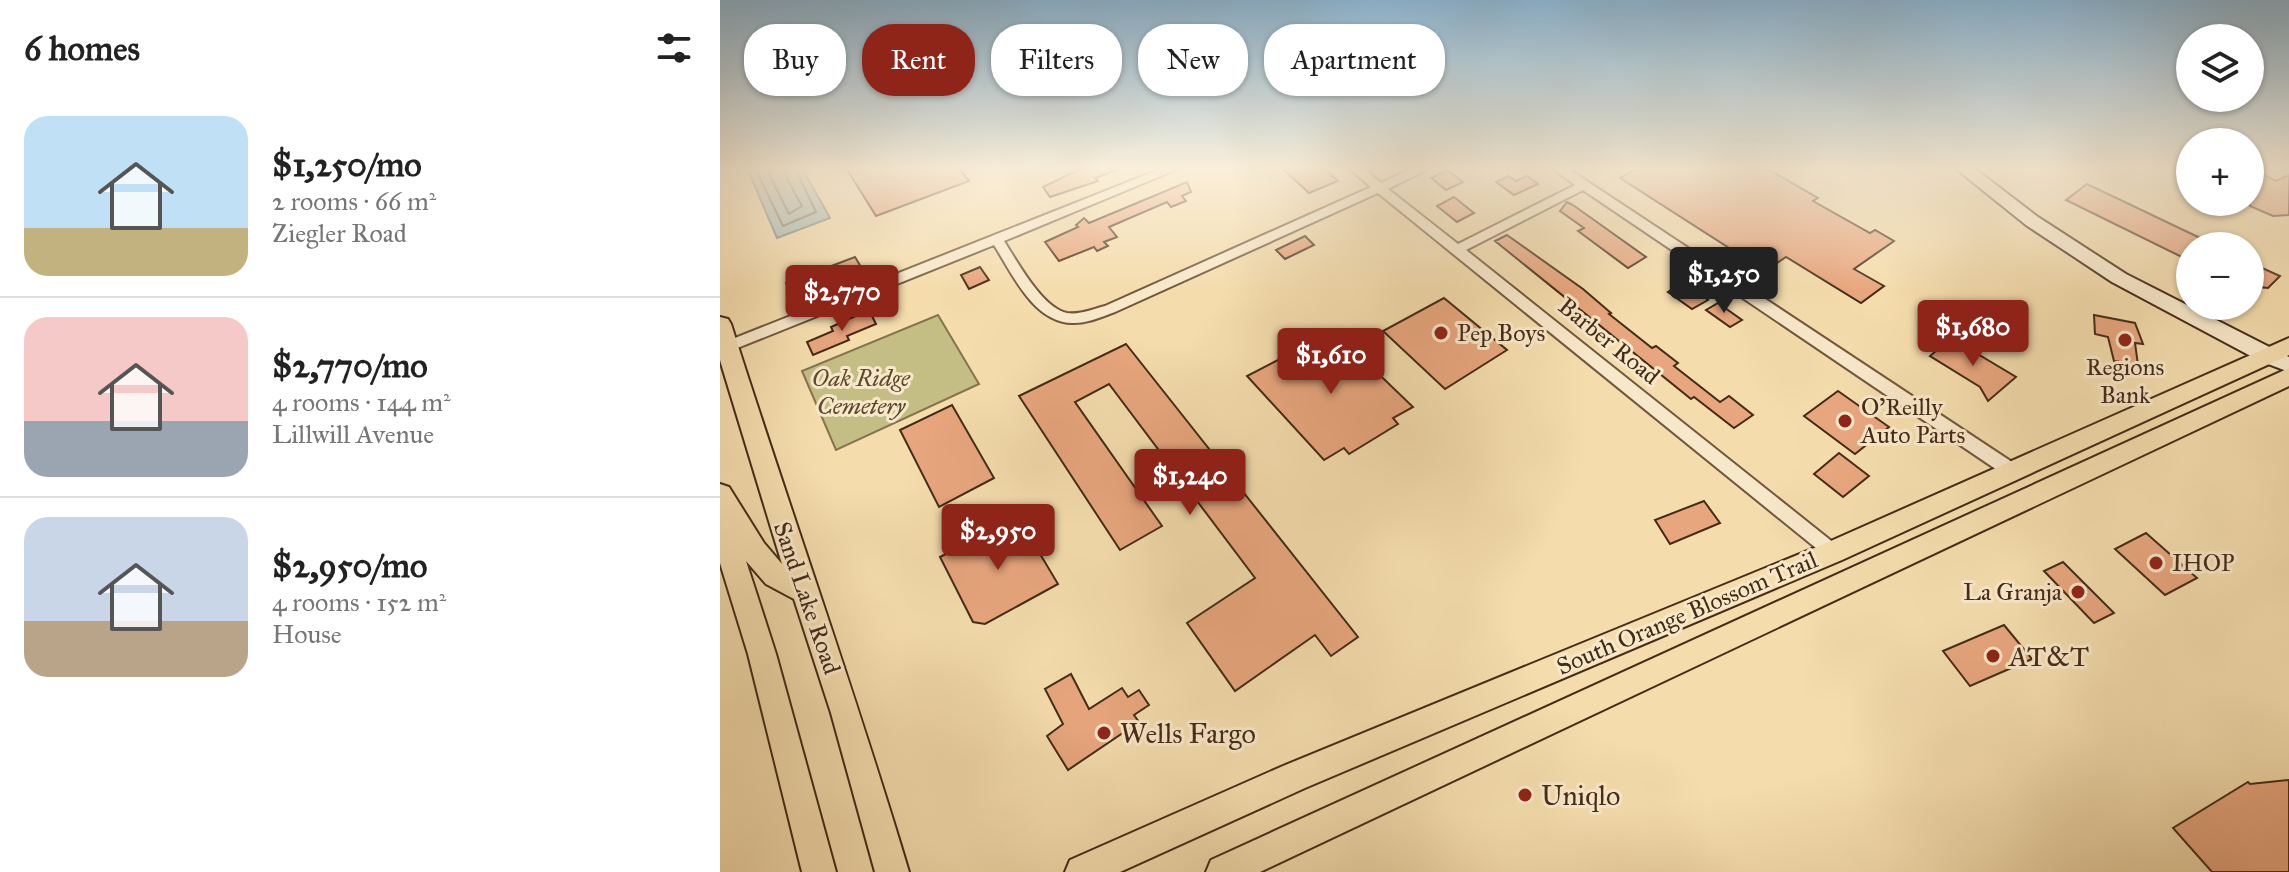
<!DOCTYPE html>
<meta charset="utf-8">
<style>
:root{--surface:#fff;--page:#f6f6f6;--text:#222;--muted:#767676;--line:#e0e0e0;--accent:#8f2418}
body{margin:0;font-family:"IM FELL Great Primer",serif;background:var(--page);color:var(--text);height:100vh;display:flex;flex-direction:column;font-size:30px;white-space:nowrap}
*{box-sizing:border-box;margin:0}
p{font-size:26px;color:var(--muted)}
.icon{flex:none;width:44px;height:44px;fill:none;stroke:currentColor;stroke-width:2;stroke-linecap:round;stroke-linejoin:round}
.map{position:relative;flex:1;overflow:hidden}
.side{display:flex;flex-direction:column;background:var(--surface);width:720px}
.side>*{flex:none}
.guide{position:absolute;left:24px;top:24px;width:760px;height:72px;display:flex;gap:16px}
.tools{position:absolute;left:1456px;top:24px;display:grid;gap:16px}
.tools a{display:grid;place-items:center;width:88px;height:88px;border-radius:50%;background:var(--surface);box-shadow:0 2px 6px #0004;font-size:40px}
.price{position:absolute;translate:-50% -68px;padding:0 18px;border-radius:8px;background:var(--accent);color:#fff;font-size:26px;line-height:52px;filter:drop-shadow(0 2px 4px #0008)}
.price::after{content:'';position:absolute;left:50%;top:48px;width:24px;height:18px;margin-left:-12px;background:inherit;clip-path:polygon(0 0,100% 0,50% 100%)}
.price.active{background:#222;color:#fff}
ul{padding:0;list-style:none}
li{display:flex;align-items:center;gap:24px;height:200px;padding:0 24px}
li+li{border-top:2px solid var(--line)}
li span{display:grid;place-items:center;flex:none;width:224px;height:160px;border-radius:24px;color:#555}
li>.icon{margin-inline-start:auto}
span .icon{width:96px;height:96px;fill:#fffc;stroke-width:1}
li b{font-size:34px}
h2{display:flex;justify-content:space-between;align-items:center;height:96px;padding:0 24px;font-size:34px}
.chip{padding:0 28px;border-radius:32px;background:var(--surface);box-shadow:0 2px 6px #0004;font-size:28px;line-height:72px}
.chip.active{background:var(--accent);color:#fff}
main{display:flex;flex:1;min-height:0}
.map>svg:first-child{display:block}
.green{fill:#c4be84;stroke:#84744e;stroke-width:2}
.water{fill:#a1b9b6;stroke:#7c8076;stroke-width:2}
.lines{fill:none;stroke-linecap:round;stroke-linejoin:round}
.shore{stroke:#727266;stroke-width:2}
.building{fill:#e8a67e;stroke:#442b17;stroke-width:2}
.street-casing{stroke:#70573c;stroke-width:4}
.secondary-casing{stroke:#442b17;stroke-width:4}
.primary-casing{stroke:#442b17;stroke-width:4}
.street{fill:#f8e8ca;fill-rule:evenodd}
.secondary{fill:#f8e8ca;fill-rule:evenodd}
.primary{fill:#f4dcad;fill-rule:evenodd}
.poi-dot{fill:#8f2418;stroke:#f8e8ca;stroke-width:3}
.labels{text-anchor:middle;stroke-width:6;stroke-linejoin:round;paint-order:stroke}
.poi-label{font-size:24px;fill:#442b17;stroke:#f8e8ca;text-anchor:start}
.street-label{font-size:24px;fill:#442b17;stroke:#f8e8ca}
.park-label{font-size:24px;font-style:italic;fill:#5e482d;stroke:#f8e8ca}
.near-poi-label{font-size:28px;fill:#442b17;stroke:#f8e8ca;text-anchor:start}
</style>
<main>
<section class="side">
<h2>6 homes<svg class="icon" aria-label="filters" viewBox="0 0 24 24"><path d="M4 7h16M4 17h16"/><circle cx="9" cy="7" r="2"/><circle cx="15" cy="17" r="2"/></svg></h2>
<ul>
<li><span style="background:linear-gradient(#bfe0f5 70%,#c2b280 0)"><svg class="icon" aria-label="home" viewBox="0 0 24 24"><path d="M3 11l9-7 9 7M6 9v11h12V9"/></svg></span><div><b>$1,250/mo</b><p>2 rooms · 66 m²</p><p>Ziegler Road</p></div></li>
<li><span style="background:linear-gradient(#f6c9c9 65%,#9aa5b1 0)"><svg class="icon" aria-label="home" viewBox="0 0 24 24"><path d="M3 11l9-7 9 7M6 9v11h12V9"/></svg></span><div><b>$2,770/mo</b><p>4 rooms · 144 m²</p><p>Lillwill Avenue</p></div></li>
<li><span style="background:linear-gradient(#c9d6e8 65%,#b9a48a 0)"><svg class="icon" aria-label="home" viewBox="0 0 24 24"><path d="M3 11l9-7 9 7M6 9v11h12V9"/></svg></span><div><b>$2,950/mo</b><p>4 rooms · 152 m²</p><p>House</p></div></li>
</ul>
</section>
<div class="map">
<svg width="1569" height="872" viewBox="0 0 1569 872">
<rect width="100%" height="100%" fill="#f4dcad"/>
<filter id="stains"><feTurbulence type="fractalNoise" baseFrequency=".0025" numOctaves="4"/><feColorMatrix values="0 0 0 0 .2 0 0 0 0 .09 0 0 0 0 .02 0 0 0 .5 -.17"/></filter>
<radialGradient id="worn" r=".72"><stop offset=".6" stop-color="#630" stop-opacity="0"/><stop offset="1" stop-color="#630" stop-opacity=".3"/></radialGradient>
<polygon class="green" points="218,315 259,384 116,450 82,371"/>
<polygon class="water" points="27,168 82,168 110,218 57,238"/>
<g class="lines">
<g class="shore">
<polyline points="35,168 63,226 96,212 75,168"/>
<polyline points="46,168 69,214 82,206 67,179 65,168"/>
</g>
</g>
<g class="building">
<polygon points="126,168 239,168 249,181 156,216"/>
<polygon points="362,168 399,169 375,178 378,181 330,197 323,187"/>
<polygon points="562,168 604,168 618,181 589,193"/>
<polygon points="918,168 1046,168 1098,198 1093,201 1150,233 1155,230 1174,241 1134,269 1164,286 1141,303 1066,257 1045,271 900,178"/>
<polygon points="1530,168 1556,181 1569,175 1569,215 1553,216 1530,206"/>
<polygon points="727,170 743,182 726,190 711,178"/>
<polygon points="789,176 796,181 807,176 818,184 794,195 776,182"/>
<polygon points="467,182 471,192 462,196 466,201 451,207 447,202 389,227 397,237 384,242 388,246 377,251 374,247 339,261 325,242 358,227 356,225 364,218 369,223"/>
<polygon points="1367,184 1497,246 1470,246 1470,261 1346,200"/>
<polygon points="734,197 754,213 737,222 717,206"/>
<polygon points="847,202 853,205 926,257 908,268 858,231 864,228 840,211"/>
<polygon points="787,235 863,289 891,313 889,314 932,348 936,346 958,363 954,366 1000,402 1009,396 1033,415 1014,428 974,397 971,399 775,241"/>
<polygon points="585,236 594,245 565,259 556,250"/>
<polygon points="135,257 141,267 72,296 66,283"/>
<polygon points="1530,262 1540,267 1560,276 1548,288 1530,286"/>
<polygon points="260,267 269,280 249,289 241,275"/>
<polygon points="963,282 988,300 972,309 948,292"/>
<polygon points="724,298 787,350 725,389 663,331"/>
<polygon points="998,303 1022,320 1010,327 986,310"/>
<polygon points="149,310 156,324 127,336 129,340 93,355 87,342 113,331 111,327"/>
<polygon points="1374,315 1415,323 1423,344 1415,343 1418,365 1394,361 1388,337 1375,334"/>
<polygon points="614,331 693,407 673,418 678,424 629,454 624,448 604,460 527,376"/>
<polygon points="1231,338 1296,377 1268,401 1260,387 1210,356"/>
<polygon points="406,344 638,637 611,656 595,635 515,691 467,623 535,578 389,384 355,402 442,526 400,550 299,396"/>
<polygon points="1118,391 1169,427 1135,454 1084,416"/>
<polygon points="232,405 274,478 219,507 180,430"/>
<polygon points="1119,453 1149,476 1123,497 1094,474"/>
<polygon points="984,501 1000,523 950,544 935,520"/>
<polygon points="298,517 338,584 265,624 253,622 220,557"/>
<polygon points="1426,533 1477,578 1445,595 1395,549"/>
<polygon points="1343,562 1394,613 1374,623 1324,571"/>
<polygon points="1284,625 1312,659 1250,686 1223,651"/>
<polygon points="351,674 369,709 402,688 408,697 419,690 429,705 414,715 419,722 348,770 327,736 343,724 325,689"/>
<polygon points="1569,780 1569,872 1492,872 1453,828 1528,782 1530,784"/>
</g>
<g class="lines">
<defs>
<path id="street" d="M443 168H460L284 241C297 261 322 308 347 313 360 315 373 309 385 306L651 187 629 168H643L661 183 693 168H710L668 189 738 244 855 185 832 168H847L1298 466 1300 471 1298 476H1286L863 190 746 250 1119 547 1122 552 1119 557 1113 560 1107 557 658 193 395 312C381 317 366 324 352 323 313 322 292 273 274 245L0 355V344Z"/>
<polygon id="secondary" points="1235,168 1254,168 1318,217 1406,274 1569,357 1569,372 1540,361 1392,282 1306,225"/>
<g id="primary">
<path d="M0 317 8 319 11 324C69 507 134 688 189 872H155L111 713 74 599 46 584 26 561 56 654 116 872H82L28 654 0 563V484L9 487 44 543 62 564 0 360Z"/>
<polygon points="1569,338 1569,355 1122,560 585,788 400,872 345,872 350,860 563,766 1104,544"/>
<polygon points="1569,368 1569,386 540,872 486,872 491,860"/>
</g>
</defs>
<use href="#street" class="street-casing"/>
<use href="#secondary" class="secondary-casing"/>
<use href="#primary" class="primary-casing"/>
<use href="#street" class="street"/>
<use href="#secondary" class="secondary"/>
<use href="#primary" class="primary"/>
</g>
<linearGradient id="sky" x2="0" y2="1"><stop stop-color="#8bb6d4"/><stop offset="0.58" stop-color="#faefda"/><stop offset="1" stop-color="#faefda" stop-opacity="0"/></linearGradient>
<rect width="1569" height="290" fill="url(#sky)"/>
<g class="poi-dot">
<circle cx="721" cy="333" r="8"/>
<circle cx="1405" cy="340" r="8"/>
<circle cx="1125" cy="421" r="8"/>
<circle cx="1436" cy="563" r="8"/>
<circle cx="1358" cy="592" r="8"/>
<circle cx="1273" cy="656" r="8"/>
<circle cx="384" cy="733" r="8"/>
<circle cx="805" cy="795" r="8"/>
</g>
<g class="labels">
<g class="poi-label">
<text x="737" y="341">Pep Boys</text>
<text x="1405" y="375" text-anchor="middle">Regions<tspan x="1405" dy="28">Bank</tspan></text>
<text x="1141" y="415">O'Reilly<tspan x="1141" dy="28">Auto Parts</tspan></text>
<text x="1452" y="571">IHOP</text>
<text x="1342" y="600" text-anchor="end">La Granja</text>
</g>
<g class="street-label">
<text transform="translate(889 341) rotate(39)" y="8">Barber Road</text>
<text transform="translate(87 598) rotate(71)" y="8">Sand Lake Road</text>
<text transform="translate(967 613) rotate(-23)" y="8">South Orange Blossom Trail</text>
</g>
<g class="park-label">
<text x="141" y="386">Oak Ridge<tspan x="141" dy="28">Cemetery</tspan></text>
</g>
<g class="near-poi-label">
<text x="1289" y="666">AT&amp;T</text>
<text x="400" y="743">Wells Fargo</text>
<text x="821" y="805">Uniqlo</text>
</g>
</g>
<rect width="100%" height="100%" filter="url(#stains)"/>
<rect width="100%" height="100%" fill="url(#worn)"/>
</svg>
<div class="tools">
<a><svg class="icon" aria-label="layers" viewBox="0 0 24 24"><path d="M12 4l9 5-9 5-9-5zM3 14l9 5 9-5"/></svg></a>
<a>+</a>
<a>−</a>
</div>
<b class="price active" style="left:1004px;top:315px">$1,250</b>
<b class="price" style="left:122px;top:333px">$2,770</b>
<b class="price" style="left:1253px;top:368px">$1,680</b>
<b class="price" style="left:611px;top:396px">$1,610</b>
<b class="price" style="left:470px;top:517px">$1,240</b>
<b class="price" style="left:278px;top:572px">$2,950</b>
<div class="guide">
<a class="chip">Buy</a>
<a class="chip active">Rent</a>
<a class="chip">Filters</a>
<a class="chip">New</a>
<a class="chip">Apartment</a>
</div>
</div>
</main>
